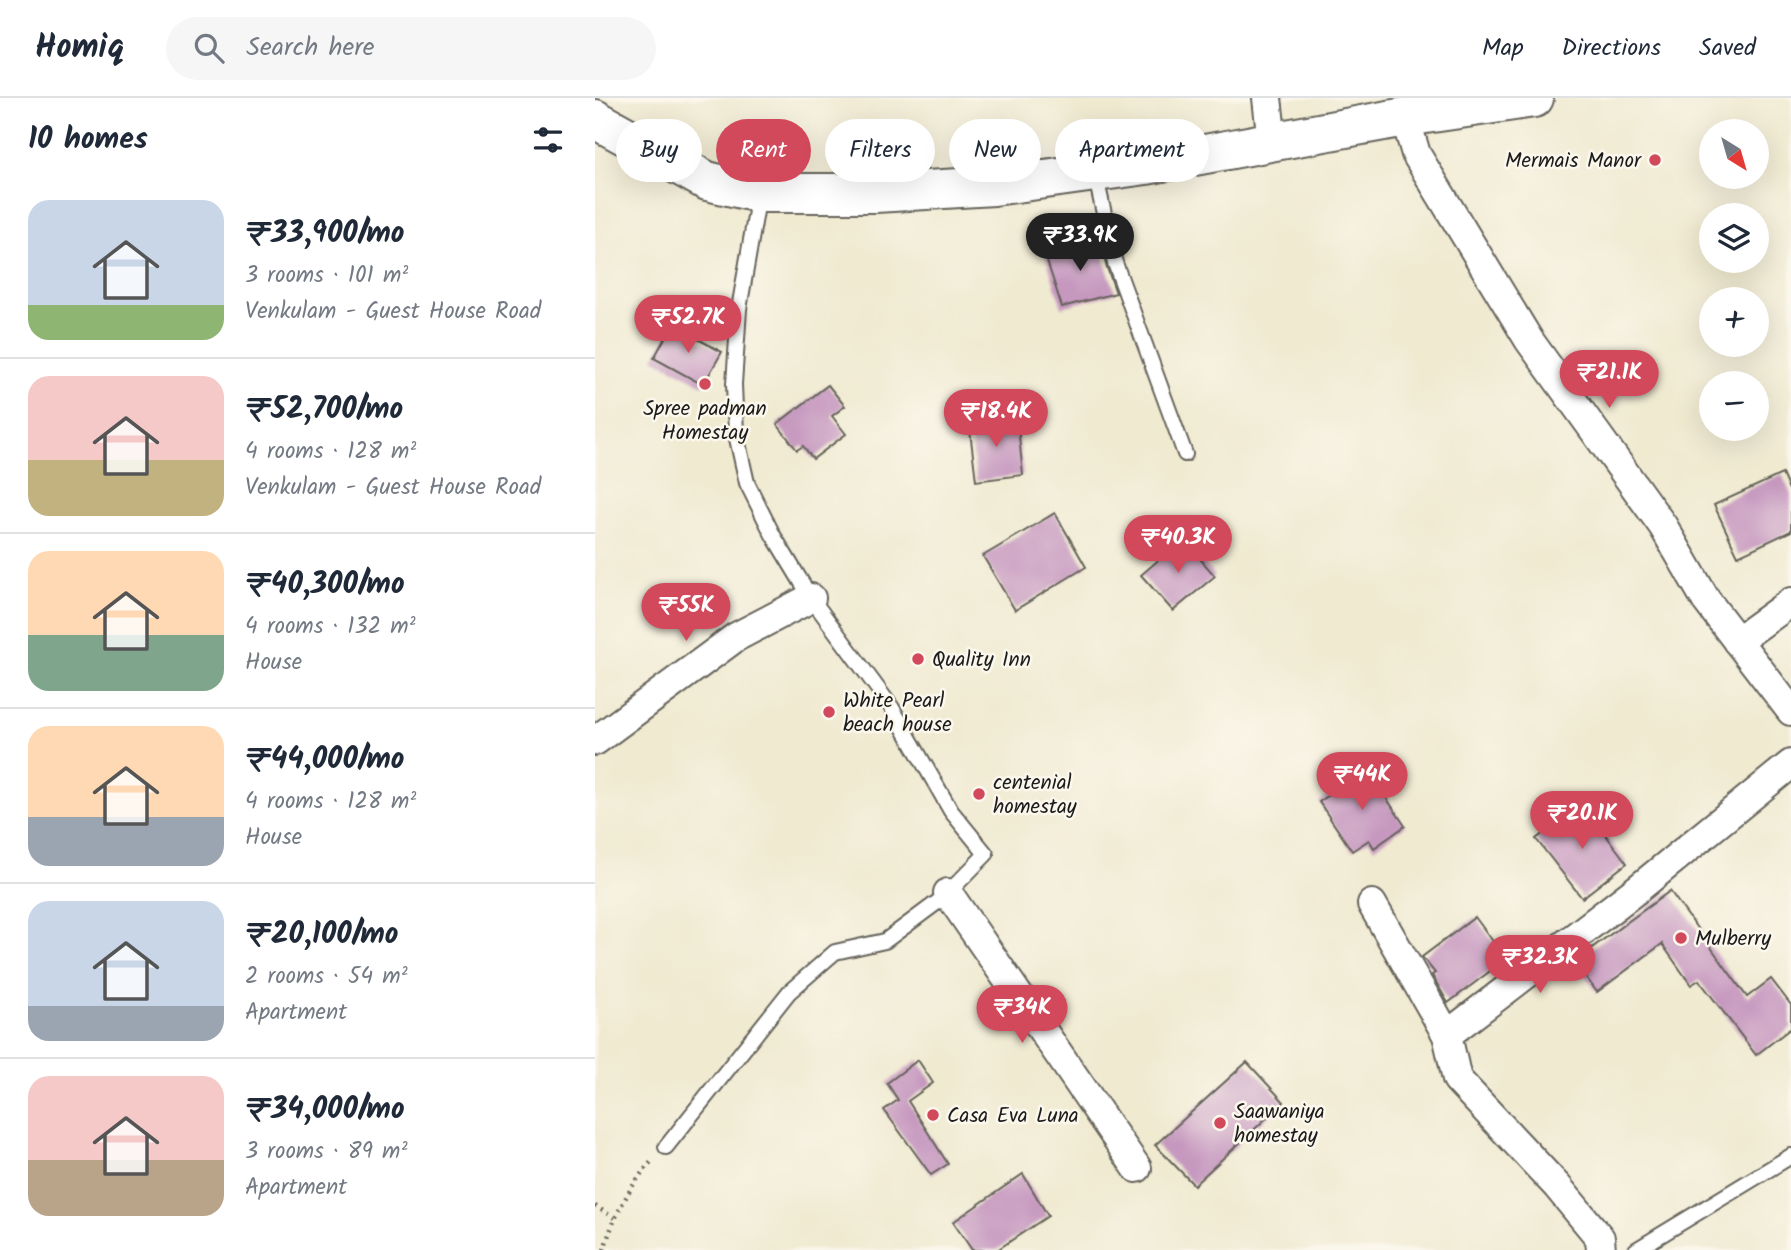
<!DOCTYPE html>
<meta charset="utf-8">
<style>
:root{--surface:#fff;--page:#f6f6f7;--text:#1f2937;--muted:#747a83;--line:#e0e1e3;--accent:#d1495b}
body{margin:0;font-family:Kalam,sans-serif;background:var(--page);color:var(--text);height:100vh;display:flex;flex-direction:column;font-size:26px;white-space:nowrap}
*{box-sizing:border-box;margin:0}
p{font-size:23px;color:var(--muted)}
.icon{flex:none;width:38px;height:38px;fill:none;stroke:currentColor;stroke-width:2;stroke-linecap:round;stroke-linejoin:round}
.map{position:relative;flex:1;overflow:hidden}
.drawer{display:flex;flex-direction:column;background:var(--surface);width:595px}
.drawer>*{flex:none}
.hud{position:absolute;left:21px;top:21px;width:665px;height:63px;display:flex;gap:14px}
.needle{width:46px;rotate:143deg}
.tools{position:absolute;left:1104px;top:21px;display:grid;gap:14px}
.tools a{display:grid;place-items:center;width:70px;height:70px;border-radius:50%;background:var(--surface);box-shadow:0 7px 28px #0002;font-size:35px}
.price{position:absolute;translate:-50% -60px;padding:0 16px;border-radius:24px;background:var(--accent);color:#fff;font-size:23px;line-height:46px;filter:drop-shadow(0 2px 4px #0008)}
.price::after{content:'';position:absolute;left:50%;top:42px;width:21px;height:16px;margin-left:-10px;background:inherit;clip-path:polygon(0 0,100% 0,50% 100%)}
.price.current{background:#222;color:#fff}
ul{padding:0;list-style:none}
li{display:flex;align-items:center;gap:21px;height:175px;padding:0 28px}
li+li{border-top:2px solid var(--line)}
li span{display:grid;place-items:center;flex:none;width:196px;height:140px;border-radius:21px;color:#555}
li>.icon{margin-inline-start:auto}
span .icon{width:84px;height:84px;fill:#fffc;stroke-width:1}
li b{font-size:30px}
h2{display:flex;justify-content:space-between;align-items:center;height:84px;padding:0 28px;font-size:30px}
.tag{padding:0 24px;border-radius:32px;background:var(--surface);box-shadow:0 7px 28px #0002;font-size:24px;line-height:63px}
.tag.current{background:var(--accent);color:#fff}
header{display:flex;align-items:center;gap:42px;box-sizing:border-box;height:98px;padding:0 35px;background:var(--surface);border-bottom:2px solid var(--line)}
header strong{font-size:33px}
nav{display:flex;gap:38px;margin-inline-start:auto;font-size:24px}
.search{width:490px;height:63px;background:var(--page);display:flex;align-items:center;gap:18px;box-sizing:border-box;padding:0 24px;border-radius:38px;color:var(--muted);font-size:26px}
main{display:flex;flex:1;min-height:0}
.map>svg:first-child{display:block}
.building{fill:#c698bf}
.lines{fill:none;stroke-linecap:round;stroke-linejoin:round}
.service-casing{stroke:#66645b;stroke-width:18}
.minor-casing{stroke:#66645b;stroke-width:32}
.secondary-casing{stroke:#66645b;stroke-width:42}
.path{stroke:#66645b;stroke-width:4.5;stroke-dasharray:2 5;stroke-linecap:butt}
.service{stroke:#fff;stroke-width:14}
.minor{stroke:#fff;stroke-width:28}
.secondary{stroke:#fff;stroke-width:38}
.poi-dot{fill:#d1495b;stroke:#fbf7ec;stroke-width:2.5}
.labels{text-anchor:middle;stroke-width:5;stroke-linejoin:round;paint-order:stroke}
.poi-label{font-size:21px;fill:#1c1c1c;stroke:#fbf7ec;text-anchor:start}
</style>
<header>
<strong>Homiq</strong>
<div class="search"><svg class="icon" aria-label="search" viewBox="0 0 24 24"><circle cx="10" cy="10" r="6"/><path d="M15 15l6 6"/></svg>Search here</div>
<nav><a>Map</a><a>Directions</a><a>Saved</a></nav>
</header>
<main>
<section class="drawer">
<h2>10 homes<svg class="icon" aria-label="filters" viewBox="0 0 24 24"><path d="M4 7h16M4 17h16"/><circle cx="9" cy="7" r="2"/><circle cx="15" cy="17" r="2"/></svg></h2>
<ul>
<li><span style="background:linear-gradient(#c9d6e8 75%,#8fb573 0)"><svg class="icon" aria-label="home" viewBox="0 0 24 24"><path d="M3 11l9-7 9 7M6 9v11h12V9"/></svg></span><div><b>₹33,900/mo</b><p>3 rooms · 101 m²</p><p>Venkulam - Guest House Road</p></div></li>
<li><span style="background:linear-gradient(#f6c9c9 60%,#c2b280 0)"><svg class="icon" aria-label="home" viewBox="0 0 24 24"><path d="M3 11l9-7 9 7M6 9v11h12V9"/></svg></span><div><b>₹52,700/mo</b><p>4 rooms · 128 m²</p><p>Venkulam - Guest House Road</p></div></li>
<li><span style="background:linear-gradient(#ffd9b3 60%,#7fa58c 0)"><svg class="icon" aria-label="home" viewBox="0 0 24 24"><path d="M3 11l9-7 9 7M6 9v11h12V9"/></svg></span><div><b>₹40,300/mo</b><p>4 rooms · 132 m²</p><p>House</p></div></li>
<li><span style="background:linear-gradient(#ffd9b3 65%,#9aa5b1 0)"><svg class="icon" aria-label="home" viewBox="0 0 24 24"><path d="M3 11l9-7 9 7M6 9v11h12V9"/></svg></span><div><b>₹44,000/mo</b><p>4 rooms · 128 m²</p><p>House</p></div></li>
<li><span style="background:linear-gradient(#c9d6e8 75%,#9aa5b1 0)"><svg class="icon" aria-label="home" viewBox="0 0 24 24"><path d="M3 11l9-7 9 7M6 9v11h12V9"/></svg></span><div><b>₹20,100/mo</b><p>2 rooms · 54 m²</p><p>Apartment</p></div></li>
<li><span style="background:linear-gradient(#f6c9c9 60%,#b9a48a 0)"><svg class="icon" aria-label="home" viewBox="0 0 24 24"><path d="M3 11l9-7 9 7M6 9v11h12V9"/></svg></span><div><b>₹34,000/mo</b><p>3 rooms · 89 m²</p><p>Apartment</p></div></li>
</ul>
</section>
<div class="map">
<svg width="1196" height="1152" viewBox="0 0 1196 1152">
<rect width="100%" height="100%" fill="#fbf7ec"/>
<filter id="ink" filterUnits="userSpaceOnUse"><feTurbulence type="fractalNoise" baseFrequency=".0143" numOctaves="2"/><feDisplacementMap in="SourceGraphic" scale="14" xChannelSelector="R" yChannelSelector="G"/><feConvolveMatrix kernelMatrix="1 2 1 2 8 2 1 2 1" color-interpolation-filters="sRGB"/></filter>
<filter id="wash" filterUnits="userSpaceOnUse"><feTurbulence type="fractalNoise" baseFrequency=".00686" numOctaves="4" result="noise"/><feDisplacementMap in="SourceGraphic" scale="28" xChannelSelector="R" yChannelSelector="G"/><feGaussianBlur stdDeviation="1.57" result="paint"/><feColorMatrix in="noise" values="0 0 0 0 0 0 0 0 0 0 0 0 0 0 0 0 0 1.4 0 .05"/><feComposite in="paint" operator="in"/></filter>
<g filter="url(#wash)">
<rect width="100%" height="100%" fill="#f0ead1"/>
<g id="blocks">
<g class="building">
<polygon points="504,138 511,167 521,195 467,209 450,157"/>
<polygon points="77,227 127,254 108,287 59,260"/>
<polygon points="233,287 250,308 237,318 251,336 218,361 208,348 202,352 182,326"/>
<polygon points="422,319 428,377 381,383 374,324"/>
<polygon points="1187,376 1196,396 1196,433 1143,458 1119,407"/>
<polygon points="460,415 491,469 420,512 388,458"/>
<polygon points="588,441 620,478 578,513 546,477"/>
<polygon points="772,671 810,728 779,750 774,742 757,753 724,704"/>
<polygon points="987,706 1032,765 987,800 941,741"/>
<polygon points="1075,793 1152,899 1176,881 1196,907 1196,930 1161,957 1104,882 1096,887 1067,846 1002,894 979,863"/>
<polygon points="880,819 911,861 853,905 837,877 840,875 827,859"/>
<polygon points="323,962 338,985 313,1003 353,1066 336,1077 289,1012 303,1002 292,985"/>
<polygon points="652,964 689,1004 599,1087 560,1047"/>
<polygon points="428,1076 453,1118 402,1152 377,1152 358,1124"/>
</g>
</g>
</g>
<g filter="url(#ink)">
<use href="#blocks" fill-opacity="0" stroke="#66645b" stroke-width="2"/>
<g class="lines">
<defs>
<g id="service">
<polyline points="500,75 520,165 590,356"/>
<polyline points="71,1049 194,894 240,854 290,843 348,800 391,756 356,713 297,610 216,500 178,437 152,385 141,336 139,286 144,211 164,96"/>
<polyline points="1041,1152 1196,1058"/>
</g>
<g id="minor">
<polyline points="672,0 677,44"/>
<polyline points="810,19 821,56 934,242 1068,428 1111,502 1196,613"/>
<polyline points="1142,543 1196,504"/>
<polyline points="0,643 141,539 216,500"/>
<polyline points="353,795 542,1070"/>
<polyline points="777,806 852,937"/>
<polyline points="1006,1152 1005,1140 962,1088 862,981 852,937 1045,789 1196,666"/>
</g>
<polyline id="secondary" points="0,21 112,83 164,95 280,95 399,88 551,67 810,19 939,0"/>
</defs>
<use href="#service" class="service-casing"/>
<use href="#minor" class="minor-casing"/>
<use href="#secondary" class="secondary-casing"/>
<g class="path">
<polyline points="0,1108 21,1121"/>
<path d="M9 1152C17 1122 35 1087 56 1064"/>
</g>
<use href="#service" class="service"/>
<use href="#minor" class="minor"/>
<use href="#secondary" class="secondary"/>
</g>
</g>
<g class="poi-dot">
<circle cx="1060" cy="62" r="7"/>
<circle cx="110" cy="286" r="7"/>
<circle cx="323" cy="561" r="7"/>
<circle cx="234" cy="614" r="7"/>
<circle cx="384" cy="696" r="7"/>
<circle cx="1086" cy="840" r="7"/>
<circle cx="338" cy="1017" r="7"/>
<circle cx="625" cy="1025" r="7"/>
</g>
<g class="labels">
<g class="poi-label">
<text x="1046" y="69" text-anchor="end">Mermais Manor</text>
<text x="110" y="317" text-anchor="middle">Spree padman<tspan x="110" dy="24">Homestay</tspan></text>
<text x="337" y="568">Quality Inn</text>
<text x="248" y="609">White Pearl<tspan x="248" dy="24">beach house</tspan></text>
<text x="398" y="691">centenial<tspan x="398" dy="24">homestay</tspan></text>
<text x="1100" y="847">Mulberry</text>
<text x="639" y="1020">Saawaniya<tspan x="639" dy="24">homestay</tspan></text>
<text x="352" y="1024">Casa Eva Luna</text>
</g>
</g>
</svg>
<div class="tools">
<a><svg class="needle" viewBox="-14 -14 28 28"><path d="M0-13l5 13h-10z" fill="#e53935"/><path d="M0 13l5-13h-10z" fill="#747a83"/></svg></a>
<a><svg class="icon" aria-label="layers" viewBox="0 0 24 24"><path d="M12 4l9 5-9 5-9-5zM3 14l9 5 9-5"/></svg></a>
<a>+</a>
<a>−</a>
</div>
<b class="price current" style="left:485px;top:175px">₹33.9K</b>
<b class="price" style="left:93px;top:257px">₹52.7K</b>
<b class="price" style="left:1014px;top:312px">₹21.1K</b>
<b class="price" style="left:401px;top:351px">₹18.4K</b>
<b class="price" style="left:583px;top:477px">₹40.3K</b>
<b class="price" style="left:91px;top:545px">₹55K</b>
<b class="price" style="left:767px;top:714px">₹44K</b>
<b class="price" style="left:987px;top:753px">₹20.1K</b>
<b class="price" style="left:945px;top:897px">₹32.3K</b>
<b class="price" style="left:427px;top:947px">₹34K</b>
<div class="hud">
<a class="tag">Buy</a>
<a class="tag current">Rent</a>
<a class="tag">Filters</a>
<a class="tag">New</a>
<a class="tag">Apartment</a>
</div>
</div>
</main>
